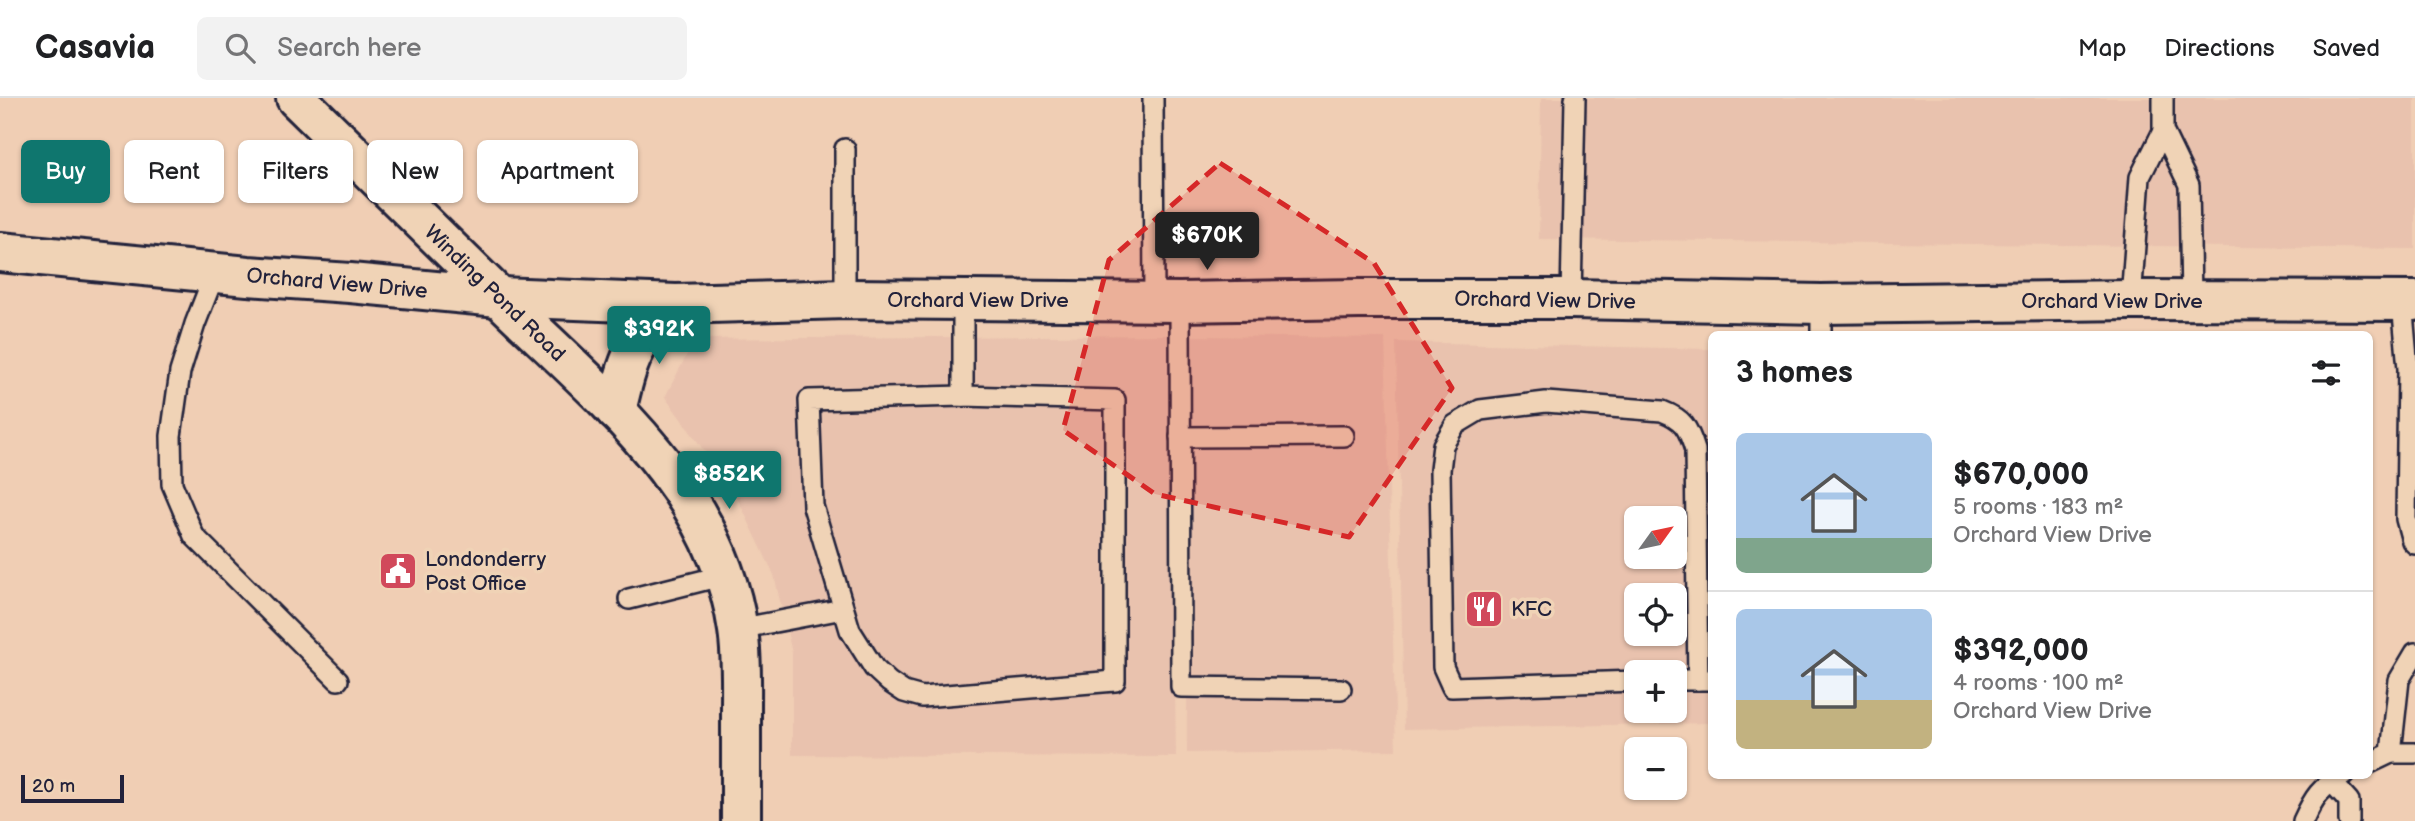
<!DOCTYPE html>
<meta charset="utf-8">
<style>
:root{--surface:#fff;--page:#f2f2f2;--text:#202124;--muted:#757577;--line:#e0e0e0;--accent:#0f766e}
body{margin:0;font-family:"Balsamiq Sans",sans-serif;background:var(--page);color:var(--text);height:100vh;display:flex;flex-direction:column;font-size:26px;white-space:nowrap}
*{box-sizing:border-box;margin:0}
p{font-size:23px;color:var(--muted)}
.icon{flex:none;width:38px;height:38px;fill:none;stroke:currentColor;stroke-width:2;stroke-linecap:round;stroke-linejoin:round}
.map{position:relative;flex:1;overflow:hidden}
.drawer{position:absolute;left:1708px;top:233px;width:665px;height:448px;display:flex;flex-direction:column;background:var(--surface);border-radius:10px;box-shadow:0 2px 5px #0004}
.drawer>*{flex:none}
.top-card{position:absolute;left:21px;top:42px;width:665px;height:63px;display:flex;gap:14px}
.needle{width:46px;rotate:57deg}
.buttons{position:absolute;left:1624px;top:408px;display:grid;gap:14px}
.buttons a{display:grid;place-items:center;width:63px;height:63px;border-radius:10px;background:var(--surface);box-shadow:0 2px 5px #0004;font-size:35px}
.scale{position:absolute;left:21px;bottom:18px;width:103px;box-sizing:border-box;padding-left:7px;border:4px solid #22223b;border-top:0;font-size:19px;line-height:24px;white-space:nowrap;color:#22223b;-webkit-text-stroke:5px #f0d3b6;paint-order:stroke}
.price{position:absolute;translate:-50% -60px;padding:0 16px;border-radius:7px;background:var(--accent);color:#fff;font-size:23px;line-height:46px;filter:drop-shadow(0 2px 4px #0008)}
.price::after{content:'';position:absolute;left:50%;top:42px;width:21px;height:16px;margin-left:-10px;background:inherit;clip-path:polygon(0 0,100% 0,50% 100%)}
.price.selected{background:#222;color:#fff}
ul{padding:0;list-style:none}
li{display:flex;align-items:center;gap:21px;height:175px;padding:0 28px}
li+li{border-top:2px solid var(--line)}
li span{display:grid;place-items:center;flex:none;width:196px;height:140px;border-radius:10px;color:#555}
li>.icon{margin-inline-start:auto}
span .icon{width:84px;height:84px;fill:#fffc;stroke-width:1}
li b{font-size:30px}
h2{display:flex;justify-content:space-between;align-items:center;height:84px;padding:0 28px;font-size:30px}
.pill{padding:0 24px;border-radius:10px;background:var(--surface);box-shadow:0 2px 5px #0004;font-size:24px;line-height:63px}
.pill.selected{background:var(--accent);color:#fff}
header{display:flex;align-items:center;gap:42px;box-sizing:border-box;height:98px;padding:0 35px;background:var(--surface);border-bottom:2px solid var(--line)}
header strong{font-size:33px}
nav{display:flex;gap:38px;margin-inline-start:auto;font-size:24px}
.search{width:490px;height:63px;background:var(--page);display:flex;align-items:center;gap:18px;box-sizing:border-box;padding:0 24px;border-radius:10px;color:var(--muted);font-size:26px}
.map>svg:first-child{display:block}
.built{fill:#e9c2ae;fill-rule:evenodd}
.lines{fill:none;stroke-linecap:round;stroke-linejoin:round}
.lane-casing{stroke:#22223b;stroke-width:24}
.street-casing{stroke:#22223b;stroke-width:44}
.secondary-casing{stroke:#22223b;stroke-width:44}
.lane{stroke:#f0d3b6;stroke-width:19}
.street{stroke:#f0d3b6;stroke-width:38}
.secondary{stroke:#f0d3b6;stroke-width:38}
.marked{fill:#d62828;fill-opacity:0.2;stroke:#d62828;stroke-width:5;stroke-dasharray:14 9;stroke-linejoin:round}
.labels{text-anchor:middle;stroke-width:7;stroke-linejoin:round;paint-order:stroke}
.street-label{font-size:21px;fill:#22223b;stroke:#f0d3b6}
.poi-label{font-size:21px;fill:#22223b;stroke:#f0d3b6;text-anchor:start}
</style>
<header>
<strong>Casavia</strong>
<div class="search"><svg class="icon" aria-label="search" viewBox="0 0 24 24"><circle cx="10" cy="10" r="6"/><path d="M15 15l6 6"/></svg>Search here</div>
<nav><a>Map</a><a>Directions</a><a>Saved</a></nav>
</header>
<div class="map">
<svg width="2415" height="723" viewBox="0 0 2415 723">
<rect width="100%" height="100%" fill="#f0ceb4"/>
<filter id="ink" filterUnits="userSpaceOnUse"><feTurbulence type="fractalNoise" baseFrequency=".0143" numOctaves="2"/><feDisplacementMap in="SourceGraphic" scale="14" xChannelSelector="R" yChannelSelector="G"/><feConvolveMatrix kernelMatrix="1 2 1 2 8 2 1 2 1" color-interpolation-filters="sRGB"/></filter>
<g filter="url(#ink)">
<g class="built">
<polygon points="1541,0 2415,0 2415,151 1539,141"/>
<polygon points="1170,237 1176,659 792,657 792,555 774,477 735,395 665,299 695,241"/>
<polygon points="1186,238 1385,240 1396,652 1187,655"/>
<path d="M1396 244 1711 251V625L1404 631ZM1636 420H1675V458H1636ZM1636 497H1675V536H1636ZM1636 574H1675V612H1636Z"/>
</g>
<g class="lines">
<defs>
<g id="lane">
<polyline points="1153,0 1154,204"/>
<polyline points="2163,33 2163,0"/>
<polyline points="845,51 845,201"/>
<polyline points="215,175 195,226 180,274 171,338 172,386 194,438 338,582"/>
<polyline points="1571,201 1575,0"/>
<polyline points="2131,202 2140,79 2163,33 2189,87 2191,202"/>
<polyline points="963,203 963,298"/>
<polyline points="1180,204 1181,589 1341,591"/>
<polyline points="2402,204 2408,271 2406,421 2412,443 2415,446"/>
<polyline points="1821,206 1821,236"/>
<polygon points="963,298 1115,302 1115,583 922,599 904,594 889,584 874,570 850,532 813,408 809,302"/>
<polyline points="1180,339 1344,338"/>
<polyline points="629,501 725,477"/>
<polyline points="738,531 843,511"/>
<polyline points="1675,582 1712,582"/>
<path d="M1636 583 1452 589 1443 569 1440 372 1443 347 1455 327 1480 312 1546 304 1662 313C1683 321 1688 329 1695 352L1698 582"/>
<polyline points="2391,655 2415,655"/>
<polyline points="2370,665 2391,655 2399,582 2415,555"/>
<polyline points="2330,677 2331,683 2349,703 2349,723"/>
<path d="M2303 723C2314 699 2320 689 2344 677"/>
</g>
<polyline id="street" points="296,0 499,199"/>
<g id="secondary">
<polyline points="0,154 248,178 350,185 499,199 676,206 845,201 1180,204 1359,201 1571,201 1821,206 2131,202 2415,203"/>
<path d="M499 199C597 295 717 387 738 532 742 558 741 585 741 612 741 649 741 686 741 723"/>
<path d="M616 313C628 262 633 240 676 206"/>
</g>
</defs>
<use href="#lane" class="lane-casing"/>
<use href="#street" class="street-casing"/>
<use href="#secondary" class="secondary-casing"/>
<use href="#lane" class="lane"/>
<use href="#street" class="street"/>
<use href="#secondary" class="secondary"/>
</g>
</g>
<path class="marked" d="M1220 65 1374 165 1452 290 1349 439 1155 396 1063 332 1109 162Z"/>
<defs>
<symbol id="civic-square" viewBox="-11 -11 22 22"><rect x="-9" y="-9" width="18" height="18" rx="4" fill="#d1495b" stroke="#f0d3b6"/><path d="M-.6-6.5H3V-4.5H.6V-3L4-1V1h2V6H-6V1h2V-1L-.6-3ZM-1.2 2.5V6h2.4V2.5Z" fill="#fff"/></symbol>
<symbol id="restaurant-square" viewBox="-11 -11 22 22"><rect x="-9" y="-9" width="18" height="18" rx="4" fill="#d1495b" stroke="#f0d3b6"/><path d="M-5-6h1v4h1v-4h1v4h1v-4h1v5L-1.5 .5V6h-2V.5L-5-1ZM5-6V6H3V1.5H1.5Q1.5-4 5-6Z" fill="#fff"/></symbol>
</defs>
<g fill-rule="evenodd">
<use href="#civic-square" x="376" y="451" width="44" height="44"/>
<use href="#restaurant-square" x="1462" y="489" width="44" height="44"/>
</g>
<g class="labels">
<g class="street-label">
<text transform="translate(337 185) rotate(5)" y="7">Orchard View Drive</text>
<text transform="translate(495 195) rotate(44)" y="7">Winding Pond Road</text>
<text x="978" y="209">Orchard View Drive</text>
<text transform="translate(1545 202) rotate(1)" y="7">Orchard View Drive</text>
<text x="2112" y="210">Orchard View Drive</text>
</g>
<g class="poi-label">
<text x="425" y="468">Londonderry<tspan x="425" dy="24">Post Office</tspan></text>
<text x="1511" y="518">KFC</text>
</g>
</g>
</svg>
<div class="buttons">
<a><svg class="needle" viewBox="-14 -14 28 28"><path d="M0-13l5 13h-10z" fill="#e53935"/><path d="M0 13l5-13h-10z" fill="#757577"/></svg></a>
<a><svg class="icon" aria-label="locate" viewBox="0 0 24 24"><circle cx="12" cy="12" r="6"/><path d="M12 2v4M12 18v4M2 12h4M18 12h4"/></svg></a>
<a>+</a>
<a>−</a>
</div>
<div class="scale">20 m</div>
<b class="price selected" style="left:1207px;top:174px">$670K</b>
<b class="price" style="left:659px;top:268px">$392K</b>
<b class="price" style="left:729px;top:413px">$852K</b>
<div class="top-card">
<a class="pill selected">Buy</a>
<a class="pill">Rent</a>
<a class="pill">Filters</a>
<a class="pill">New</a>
<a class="pill">Apartment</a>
</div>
<section class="drawer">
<h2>3 homes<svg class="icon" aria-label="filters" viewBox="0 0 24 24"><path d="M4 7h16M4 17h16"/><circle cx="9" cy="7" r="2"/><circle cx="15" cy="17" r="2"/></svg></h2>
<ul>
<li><span style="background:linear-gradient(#a9c7e8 75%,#7fa58c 0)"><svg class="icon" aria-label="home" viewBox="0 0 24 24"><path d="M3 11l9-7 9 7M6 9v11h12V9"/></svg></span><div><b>$670,000</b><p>5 rooms · 183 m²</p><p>Orchard View Drive</p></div></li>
<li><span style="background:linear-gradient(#a9c7e8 65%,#c2b280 0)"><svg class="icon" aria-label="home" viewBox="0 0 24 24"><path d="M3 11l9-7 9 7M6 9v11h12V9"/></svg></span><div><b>$392,000</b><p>4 rooms · 100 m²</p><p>Orchard View Drive</p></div></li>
</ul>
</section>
</div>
